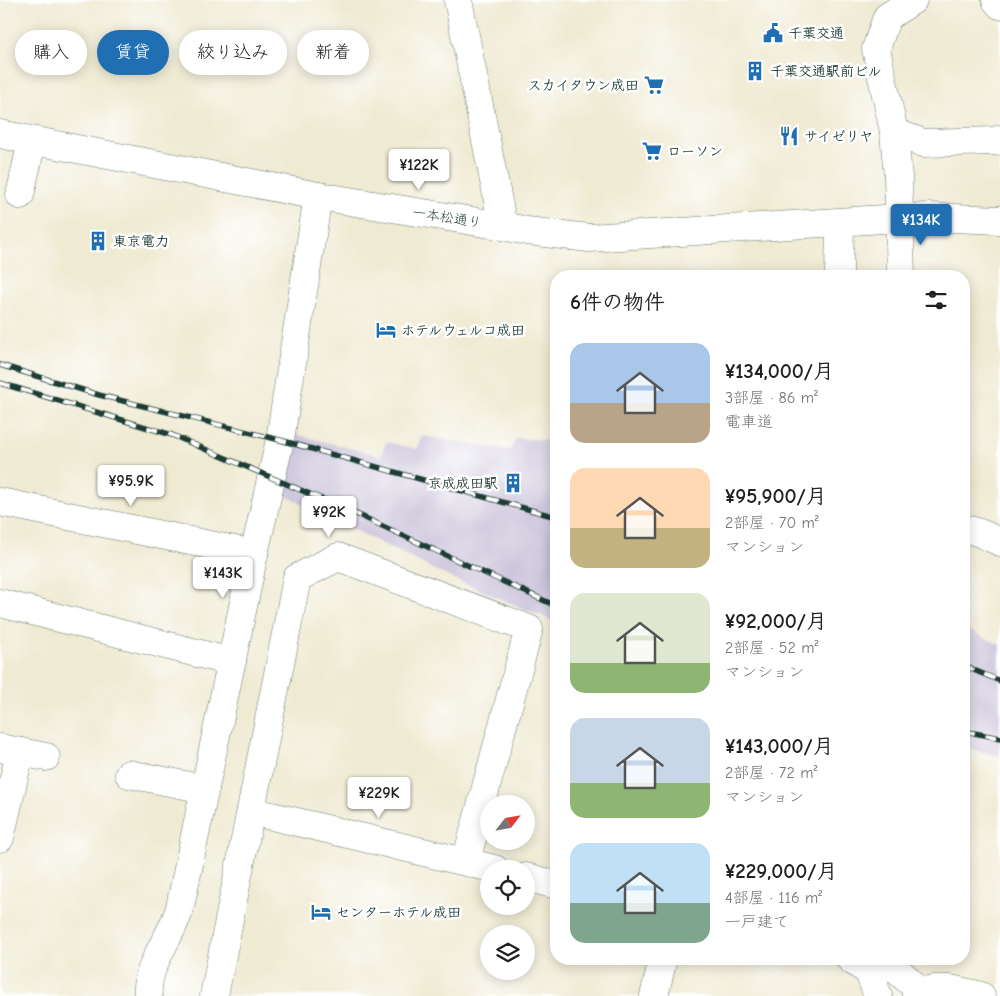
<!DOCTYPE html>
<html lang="ja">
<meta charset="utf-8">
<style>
:root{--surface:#fff;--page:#f2f2f2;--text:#202124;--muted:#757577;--accent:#1f6fb2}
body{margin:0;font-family:"Comic Neue","Klee One",sans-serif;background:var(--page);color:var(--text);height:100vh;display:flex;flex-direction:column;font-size:19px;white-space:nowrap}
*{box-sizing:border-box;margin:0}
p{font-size:16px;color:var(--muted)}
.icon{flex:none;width:28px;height:28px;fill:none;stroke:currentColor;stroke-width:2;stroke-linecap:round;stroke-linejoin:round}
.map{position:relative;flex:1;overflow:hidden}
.side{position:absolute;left:550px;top:270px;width:420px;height:695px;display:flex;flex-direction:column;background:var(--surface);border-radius:20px;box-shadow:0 2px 12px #0003}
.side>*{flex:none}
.guide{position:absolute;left:15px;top:30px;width:460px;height:45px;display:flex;gap:10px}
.needle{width:32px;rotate:59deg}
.fabs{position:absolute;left:480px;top:795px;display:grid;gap:10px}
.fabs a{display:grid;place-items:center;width:55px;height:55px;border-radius:50%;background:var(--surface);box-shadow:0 2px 12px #0003;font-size:25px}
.price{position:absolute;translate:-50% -42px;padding:0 11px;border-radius:5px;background:#fff;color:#222;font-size:16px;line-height:32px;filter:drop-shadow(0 1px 2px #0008)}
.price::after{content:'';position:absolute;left:50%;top:30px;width:15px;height:11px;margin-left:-8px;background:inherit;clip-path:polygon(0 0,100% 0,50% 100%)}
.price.selected{background:var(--accent);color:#fff}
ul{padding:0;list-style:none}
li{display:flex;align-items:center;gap:15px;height:125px;padding:0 20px}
li span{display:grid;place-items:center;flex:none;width:140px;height:100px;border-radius:15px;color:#555}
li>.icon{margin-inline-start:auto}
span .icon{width:60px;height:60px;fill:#fffc;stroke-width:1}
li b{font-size:21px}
h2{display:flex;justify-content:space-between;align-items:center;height:60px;padding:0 20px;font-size:21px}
.tag{padding:0 18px;border-radius:22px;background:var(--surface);box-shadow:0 2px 12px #0003;font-size:18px;line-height:45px}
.tag.selected{background:var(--accent);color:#fff}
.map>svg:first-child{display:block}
.industrial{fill:#c8bfd8}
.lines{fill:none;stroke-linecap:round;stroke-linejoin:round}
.minor-casing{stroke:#687a6b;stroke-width:29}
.minor{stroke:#fff;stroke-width:28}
.rail-casing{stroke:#1f3d34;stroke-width:5.5}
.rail{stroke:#fff;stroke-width:4;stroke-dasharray:11;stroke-linecap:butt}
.labels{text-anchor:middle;stroke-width:5;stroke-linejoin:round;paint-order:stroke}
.poi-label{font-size:14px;font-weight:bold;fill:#1f3d34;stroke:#fff;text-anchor:start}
.street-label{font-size:14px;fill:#1f3d34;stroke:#fff}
</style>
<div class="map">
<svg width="1000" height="996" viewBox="0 0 1000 996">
<rect width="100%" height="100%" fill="#fff"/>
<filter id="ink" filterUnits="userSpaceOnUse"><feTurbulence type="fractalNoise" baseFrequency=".02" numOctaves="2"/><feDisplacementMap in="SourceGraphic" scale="10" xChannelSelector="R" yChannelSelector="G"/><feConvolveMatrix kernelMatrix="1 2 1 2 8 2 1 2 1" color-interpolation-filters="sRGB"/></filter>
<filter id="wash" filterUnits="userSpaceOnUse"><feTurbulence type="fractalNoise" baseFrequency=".0096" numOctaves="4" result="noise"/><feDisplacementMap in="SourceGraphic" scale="20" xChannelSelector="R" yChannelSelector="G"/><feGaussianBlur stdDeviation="1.12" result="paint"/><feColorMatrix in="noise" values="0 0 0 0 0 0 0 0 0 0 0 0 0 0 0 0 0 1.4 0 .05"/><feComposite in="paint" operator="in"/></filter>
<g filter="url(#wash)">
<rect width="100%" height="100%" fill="#efead2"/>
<g class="industrial">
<polygon points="290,433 381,456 386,442 417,449 422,436 510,450 516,438 556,441 556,622 451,578 276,491"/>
<polygon points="964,628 1000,645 1000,756 964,748"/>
</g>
</g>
<g filter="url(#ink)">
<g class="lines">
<defs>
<g id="minor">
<polyline points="458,0 503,226"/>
<polyline points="996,0 1000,5"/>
<polyline points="894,132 923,143 997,141 1000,139"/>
<polyline points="0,134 318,196 503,226 527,231 589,238 899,218 930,217 1000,220"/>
<polyline points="20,195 32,141"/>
<polyline points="839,276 840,223"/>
<polyline points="901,276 898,177 894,132 876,49 887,17 913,0"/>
<polyline points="0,502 254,554"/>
<polyline points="964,528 980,533 1000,542"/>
<polyline points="0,603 232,662"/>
<polyline points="0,748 46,757"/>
<polyline points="129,774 205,789"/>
<polyline points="251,811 495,869"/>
<polyline points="0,838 20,752"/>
<polyline points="526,877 556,885"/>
<polyline points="850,959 869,972 878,996"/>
<path d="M876 959C891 962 910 982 921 992"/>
<path d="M148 996C145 964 173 936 180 907L254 554 280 440 318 196"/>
<polyline points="214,996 297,578 338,557 529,629 466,861"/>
<polyline points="654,996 663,959"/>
<path d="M916 996C935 982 961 991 981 996"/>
</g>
</defs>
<use href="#minor" class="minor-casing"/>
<use href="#minor" class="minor"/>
<defs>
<g id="rail">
<polyline points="0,365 99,395 280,440 556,517"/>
<polyline points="0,383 172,435 352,512 556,606"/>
<polyline points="964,666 1000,681"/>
<polyline points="964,731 1000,738"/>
</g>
</defs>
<use href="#rail" class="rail-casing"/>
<use href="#rail" class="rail"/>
</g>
</g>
<defs>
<symbol id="civic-bare" viewBox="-9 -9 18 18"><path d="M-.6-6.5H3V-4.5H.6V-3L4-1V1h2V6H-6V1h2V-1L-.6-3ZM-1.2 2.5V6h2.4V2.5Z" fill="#1f6fb2" stroke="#fff" stroke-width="2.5" paint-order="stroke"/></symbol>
<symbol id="building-bare" viewBox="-9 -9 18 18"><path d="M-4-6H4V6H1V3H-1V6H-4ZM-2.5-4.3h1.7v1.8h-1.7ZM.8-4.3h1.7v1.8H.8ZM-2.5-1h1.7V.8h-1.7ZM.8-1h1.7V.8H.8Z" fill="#1f6fb2" stroke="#fff" stroke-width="2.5" paint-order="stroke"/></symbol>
<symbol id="supermarket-bare" viewBox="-9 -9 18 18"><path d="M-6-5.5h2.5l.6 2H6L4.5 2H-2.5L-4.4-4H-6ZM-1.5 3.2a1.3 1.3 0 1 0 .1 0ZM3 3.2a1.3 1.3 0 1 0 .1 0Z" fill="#1f6fb2" stroke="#fff" stroke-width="2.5" paint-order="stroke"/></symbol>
<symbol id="restaurant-bare" viewBox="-9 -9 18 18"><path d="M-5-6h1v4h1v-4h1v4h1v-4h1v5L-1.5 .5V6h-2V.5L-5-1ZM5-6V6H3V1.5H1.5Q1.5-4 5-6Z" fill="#1f6fb2" stroke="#fff" stroke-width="2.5" paint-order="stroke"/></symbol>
<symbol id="hotel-bare" viewBox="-9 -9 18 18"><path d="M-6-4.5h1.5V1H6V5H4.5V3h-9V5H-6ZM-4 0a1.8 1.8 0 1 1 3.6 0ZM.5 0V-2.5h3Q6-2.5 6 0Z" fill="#1f6fb2" stroke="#fff" stroke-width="2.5" paint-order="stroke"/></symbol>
</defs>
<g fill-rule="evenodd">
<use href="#civic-bare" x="759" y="19" width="28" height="28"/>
<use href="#building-bare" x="741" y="57" width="28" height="28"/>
<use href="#supermarket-bare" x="640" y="71" width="28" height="28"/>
<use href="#restaurant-bare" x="775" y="122" width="28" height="28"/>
<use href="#supermarket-bare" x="638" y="137" width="28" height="28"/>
<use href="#building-bare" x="84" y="227" width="28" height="28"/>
<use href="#hotel-bare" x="372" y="316" width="28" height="28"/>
<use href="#building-bare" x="499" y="469" width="28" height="28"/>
<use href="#hotel-bare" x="307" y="898" width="28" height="28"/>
</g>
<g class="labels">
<g class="poi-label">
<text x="788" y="38">千葉交通</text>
<text x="770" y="76">千葉交通駅前ビル</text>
<text x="639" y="90" text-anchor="end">スカイタウン成田</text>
<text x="804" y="141">サイゼリヤ</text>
<text x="667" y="156">ローソン</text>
<text x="113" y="246">東京電力</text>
<text x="401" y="335">ホテルウェルコ成田</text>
<text x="498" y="488" text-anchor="end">京成成田駅</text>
<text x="336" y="917">センターホテル成田</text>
</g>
<g class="street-label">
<text transform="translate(447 217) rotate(9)" y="5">一本松通り</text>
</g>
</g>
</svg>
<div class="fabs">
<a><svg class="needle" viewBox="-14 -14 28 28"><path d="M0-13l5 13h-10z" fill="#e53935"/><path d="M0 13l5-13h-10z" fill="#757577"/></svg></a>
<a><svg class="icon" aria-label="locate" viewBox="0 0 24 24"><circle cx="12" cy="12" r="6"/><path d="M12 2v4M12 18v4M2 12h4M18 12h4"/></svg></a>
<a><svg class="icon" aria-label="layers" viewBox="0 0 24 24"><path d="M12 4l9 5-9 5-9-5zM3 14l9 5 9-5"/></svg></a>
</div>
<b class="price" style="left:419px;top:191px">¥122K</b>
<b class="price selected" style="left:921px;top:246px">¥134K</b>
<b class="price" style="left:131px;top:507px">¥95.9K</b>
<b class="price" style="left:329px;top:538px">¥92K</b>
<b class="price" style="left:223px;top:599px">¥143K</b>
<b class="price" style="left:379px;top:819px">¥229K</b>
<div class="guide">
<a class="tag">購入</a>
<a class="tag selected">賃貸</a>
<a class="tag">絞り込み</a>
<a class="tag">新着</a>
</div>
<section class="side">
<h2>6件の物件<svg class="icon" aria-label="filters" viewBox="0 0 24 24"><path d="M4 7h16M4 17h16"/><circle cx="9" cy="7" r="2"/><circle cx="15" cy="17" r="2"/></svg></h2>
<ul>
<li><span style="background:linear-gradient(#a9c7e8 60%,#b9a48a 0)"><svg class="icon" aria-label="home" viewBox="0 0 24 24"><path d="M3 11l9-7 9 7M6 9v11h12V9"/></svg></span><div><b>¥134,000/月</b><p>3部屋 · 86 m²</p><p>電車道</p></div></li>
<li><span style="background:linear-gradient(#ffd9b3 60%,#c2b280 0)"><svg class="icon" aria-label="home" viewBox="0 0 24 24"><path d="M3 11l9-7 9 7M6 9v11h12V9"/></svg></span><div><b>¥95,900/月</b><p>2部屋 · 70 m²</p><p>マンション</p></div></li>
<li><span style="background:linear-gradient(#dfe7d0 70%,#8fb573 0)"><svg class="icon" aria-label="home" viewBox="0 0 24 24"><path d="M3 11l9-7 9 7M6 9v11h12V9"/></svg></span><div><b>¥92,000/月</b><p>2部屋 · 52 m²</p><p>マンション</p></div></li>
<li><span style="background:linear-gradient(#c9d6e8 65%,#8fb573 0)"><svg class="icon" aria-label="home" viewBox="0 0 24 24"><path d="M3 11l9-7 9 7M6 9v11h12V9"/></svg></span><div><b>¥143,000/月</b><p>2部屋 · 72 m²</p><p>マンション</p></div></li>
<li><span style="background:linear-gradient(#bfe0f5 60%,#7fa58c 0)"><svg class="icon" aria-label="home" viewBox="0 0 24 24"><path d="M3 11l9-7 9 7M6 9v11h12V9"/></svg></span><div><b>¥229,000/月</b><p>4部屋 · 116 m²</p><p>一戸建て</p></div></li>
</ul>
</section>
</div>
